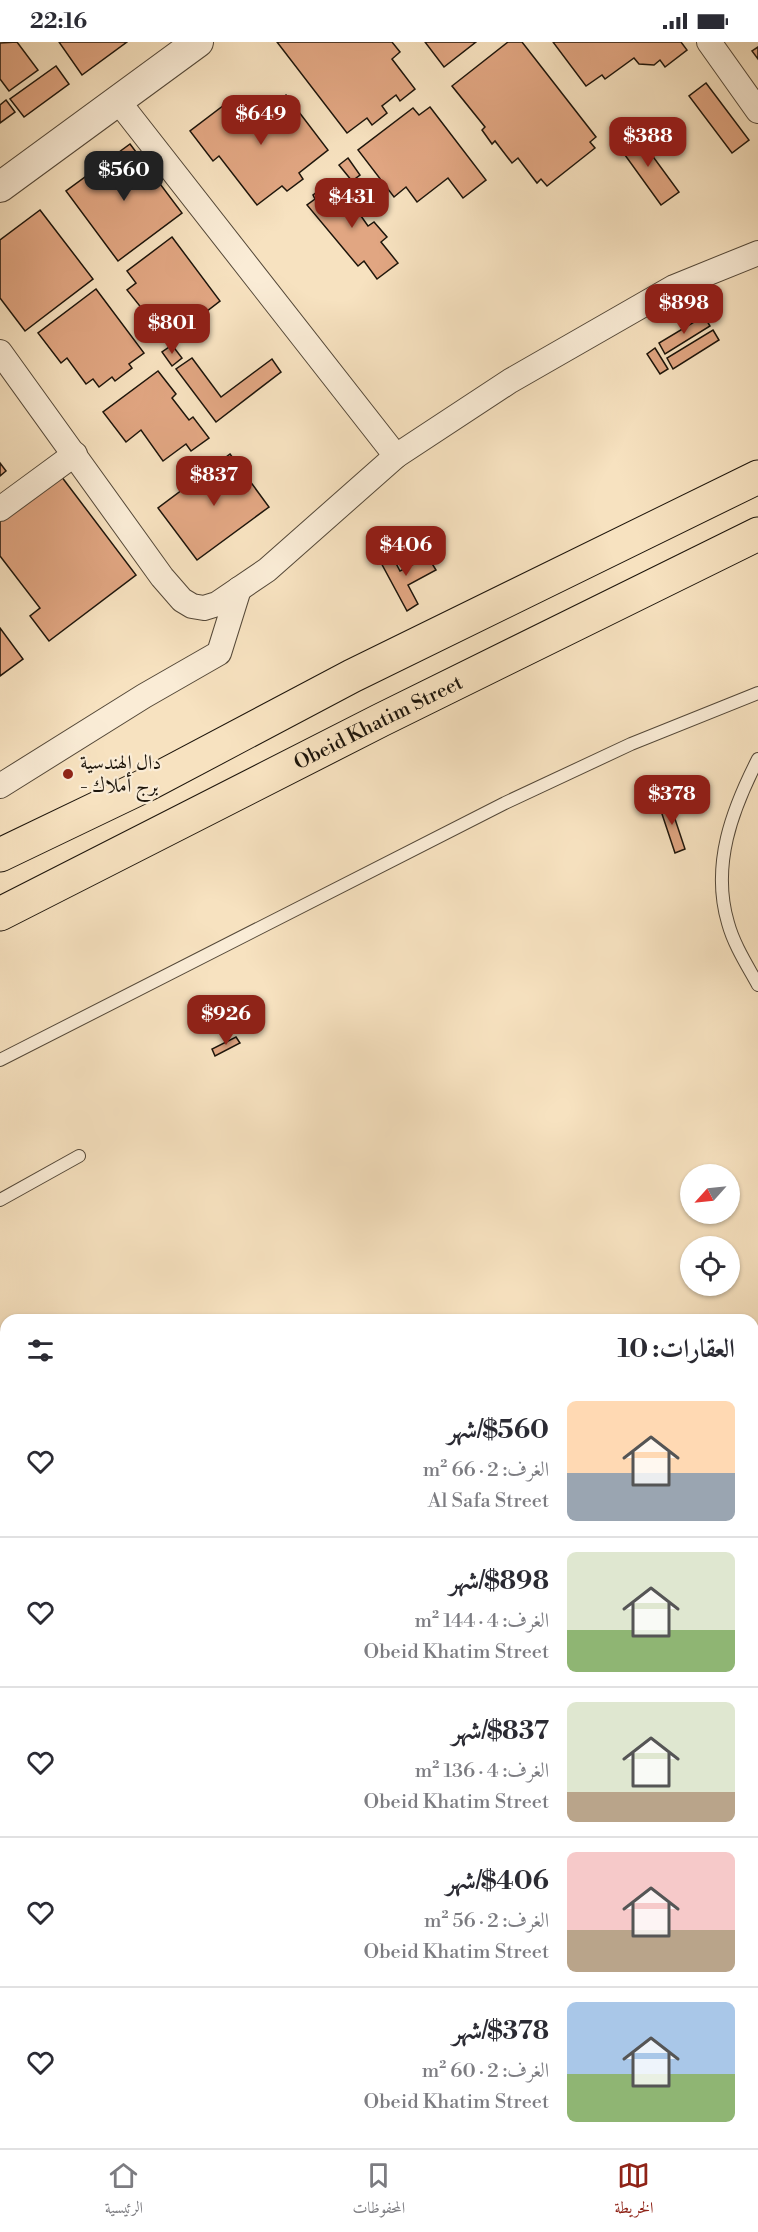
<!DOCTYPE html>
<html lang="ar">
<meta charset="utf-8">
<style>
:root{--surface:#fff;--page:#f7f7f7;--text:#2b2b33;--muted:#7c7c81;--line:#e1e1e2;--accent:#8f2418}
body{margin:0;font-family:"Libre Bodoni",Amiri,serif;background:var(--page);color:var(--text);direction:rtl;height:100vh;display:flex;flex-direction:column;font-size:22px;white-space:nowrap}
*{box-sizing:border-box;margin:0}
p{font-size:20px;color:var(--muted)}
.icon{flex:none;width:33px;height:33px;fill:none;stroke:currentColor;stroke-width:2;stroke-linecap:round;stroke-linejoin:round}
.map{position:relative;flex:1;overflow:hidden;direction:ltr}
.drawer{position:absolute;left:0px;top:1272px;width:759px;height:834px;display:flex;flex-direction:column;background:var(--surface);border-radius:18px 18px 0 0;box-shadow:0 2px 4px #0004;direction:rtl}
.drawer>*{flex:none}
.needle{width:39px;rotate:243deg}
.fabs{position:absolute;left:680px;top:1122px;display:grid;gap:12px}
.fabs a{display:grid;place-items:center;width:60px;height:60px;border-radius:50%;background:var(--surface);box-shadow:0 2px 4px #0004;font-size:30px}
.price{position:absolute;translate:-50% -51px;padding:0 14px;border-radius:12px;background:var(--accent);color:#fff;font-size:20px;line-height:39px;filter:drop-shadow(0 2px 3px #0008)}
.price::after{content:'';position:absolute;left:50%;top:36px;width:18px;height:14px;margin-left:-9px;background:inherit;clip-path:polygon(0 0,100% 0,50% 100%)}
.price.current{background:#222;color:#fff}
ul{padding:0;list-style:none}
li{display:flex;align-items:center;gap:18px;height:150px;padding:0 24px}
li+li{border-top:2px solid var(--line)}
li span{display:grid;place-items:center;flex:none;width:168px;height:120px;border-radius:9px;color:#555}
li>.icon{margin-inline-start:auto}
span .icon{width:72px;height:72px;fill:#fffc;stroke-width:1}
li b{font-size:26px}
h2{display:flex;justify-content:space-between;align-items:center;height:72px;padding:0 24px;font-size:26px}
.status{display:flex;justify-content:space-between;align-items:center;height:42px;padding:0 30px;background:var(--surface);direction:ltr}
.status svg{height:16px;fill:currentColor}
.tabs{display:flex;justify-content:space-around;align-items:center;height:84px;border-top:2px solid var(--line);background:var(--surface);font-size:16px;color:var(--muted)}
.tabs a{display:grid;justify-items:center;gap:3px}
.tabs .current{color:var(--accent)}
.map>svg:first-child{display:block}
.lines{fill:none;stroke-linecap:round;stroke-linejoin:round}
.taxiway{stroke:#8a7c66;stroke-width:82}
.building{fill:#e1a682;stroke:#1d150b;stroke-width:1.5}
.service-casing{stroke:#544838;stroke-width:14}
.minor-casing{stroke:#544838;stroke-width:26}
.tertiary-casing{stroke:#544838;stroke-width:32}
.primary-casing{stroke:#1d150b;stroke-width:35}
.service{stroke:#faecd6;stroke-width:12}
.minor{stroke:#faecd6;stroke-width:24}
.tertiary{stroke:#faecd6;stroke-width:30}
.primary{stroke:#f7e2c0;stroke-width:33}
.poi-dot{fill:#8f2418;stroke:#faecd6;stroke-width:2}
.labels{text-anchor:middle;stroke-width:4.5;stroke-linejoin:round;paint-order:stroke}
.street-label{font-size:20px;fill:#1d150b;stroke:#faecd6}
.poi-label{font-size:20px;fill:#1d150b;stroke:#faecd6;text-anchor:start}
</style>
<div class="status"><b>22:16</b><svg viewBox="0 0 49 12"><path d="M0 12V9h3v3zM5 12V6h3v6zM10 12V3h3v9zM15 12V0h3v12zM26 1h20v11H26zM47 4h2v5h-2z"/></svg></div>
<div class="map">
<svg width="758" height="2106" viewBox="0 0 758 2106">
<rect width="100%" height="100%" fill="#f7e2c0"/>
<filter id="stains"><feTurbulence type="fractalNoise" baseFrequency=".00333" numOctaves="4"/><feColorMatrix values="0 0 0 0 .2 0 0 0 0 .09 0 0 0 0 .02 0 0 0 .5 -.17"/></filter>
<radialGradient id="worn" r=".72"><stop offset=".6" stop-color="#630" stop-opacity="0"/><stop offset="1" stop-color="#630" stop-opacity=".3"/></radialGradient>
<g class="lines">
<polyline class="taxiway" points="427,2100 430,2106"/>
</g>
<g class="building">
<polygon points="17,0 38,28 9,49 0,37 0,1"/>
<polygon points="59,0 127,0 82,33"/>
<polygon points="277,0 392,0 400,10 392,17 415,47 400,59 396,53 382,64 387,71 372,83 367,76 347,91"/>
<polygon points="425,0 476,0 444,25"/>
<polygon points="508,0 522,0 596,95 590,100 595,106 547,144 541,137 537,141 518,116 512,121 495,99 492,102 482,88 485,85 452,44"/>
<polygon points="553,0 681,0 687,8 665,25 660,18 654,23 639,22 634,16 605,37 602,33 586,44"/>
<polygon points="758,5 758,17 752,9"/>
<polygon points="56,24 69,42 24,75 10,57"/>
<polygon points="706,41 749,98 732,111 689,54"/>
<polygon points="286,53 328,108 299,131 303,137 287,149 282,144 257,163 219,114 213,119 190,89 232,57 251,80"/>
<polygon points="6,58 15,70 0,81 0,63"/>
<polygon points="430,65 486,138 463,156 448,136 417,160 406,145 394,155 358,108 413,66 419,73"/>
<polygon points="635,90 679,150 661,163 617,102"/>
<polygon points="130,102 182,171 118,219 66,149"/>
<polygon points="348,116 360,133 352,139 339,123"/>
<polygon points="333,138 349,159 356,154 367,168 361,174 368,184 374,180 387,195 381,200 398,221 377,237 364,219 358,224 307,163 315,157 313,153"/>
<polygon points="40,168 93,237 25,289 0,256 0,198"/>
<polygon points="172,195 220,259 176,293 163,276 155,283 127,248 136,241 127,229"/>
<polygon points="96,247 144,311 129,322 132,326 115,339 112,335 99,345 93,337 86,342 67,316 61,321 38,291"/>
<polygon points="704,274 710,284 665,312 659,301"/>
<polygon points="713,288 719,298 673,327 667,316"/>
<polygon points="172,303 182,316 172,324 162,310"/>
<polygon points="655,306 668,327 660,332 647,312"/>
<polygon points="192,316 221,355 272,317 281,330 216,380 176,327"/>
<polygon points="158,329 176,352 172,356 189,378 193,375 209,396 191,409 186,402 163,419 141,388 126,400 103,370"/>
<polygon points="230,412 269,465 197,518 158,466"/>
<polygon points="0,421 6,429 0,434"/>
<polygon points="58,430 136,533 49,599 30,574 40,566 0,514 0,474"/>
<polygon points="390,510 400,529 428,515 436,528 408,543 418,562 407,569 379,517"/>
<polygon points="0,586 23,617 0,634"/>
<polygon points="668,756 685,807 675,811 658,760"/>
<polygon points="236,995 240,1001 215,1014 212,1007"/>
</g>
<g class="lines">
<defs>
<g id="service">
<path d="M758 717C732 768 711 823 728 881 734 903 747 923 758 943"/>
<polyline points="0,1018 505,761 631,702 758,651"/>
<polyline points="0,1158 79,1114"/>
</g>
<g id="minor">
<polyline points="709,0 758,69"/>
<polyline points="118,59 396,414"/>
<polyline points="0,310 162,535 182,558 192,564 204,566 217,562 267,528 396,414 510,339 674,245 758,211"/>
<polyline points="0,467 75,412"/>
<polyline points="0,744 144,654 219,611 239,547"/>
</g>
<polyline id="tertiary" points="0,145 198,0"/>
<g id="primary">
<polyline points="0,813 148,742 352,634 758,435"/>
<path id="s1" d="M0 872 381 678 758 492"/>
</g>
</defs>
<use href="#service" class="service-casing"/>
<use href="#minor" class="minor-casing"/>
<use href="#tertiary" class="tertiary-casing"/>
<use href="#primary" class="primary-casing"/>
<use href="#service" class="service"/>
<use href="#minor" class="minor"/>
<use href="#tertiary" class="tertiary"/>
<use href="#primary" class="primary"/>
</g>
<circle class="poi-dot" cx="68" cy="732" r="6"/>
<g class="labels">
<g class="street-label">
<text dy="7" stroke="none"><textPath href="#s1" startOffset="424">Obeid Khatim Street</textPath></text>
</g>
<g class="poi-label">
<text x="80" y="727">دال الهندسية<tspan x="80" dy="23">- برج أملاك</tspan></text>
</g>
</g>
<rect width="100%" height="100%" filter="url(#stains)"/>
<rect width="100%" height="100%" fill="url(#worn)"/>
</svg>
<div class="fabs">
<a><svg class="needle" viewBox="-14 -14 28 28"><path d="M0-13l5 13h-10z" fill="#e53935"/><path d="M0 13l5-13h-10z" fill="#7c7c81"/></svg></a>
<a><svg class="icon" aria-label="locate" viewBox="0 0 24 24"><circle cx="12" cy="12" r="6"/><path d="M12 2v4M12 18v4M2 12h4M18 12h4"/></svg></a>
</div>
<b class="price" style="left:261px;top:104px">$649</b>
<b class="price" style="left:648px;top:126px">$388</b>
<b class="price current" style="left:124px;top:160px">$560</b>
<b class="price" style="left:352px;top:187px">$431</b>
<b class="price" style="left:684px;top:293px">$898</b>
<b class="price" style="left:172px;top:313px">$801</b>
<b class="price" style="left:214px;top:465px">$837</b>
<b class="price" style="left:406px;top:535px">$406</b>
<b class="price" style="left:672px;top:784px">$378</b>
<b class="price" style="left:226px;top:1004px">$926</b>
<section class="drawer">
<h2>العقارات: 10<svg class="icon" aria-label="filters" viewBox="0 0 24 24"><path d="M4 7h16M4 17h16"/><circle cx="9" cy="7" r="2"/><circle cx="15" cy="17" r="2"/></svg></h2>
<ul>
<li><span style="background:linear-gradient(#ffd9b3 60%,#9aa5b1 0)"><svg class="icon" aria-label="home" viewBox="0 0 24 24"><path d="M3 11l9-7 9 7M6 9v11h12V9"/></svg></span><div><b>$560/شهر</b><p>الغرف: 2 · 66 m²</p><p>Al Safa Street</p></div><svg class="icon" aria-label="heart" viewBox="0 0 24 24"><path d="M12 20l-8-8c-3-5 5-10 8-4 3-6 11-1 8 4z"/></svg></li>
<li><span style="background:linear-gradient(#dfe7d0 65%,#8fb573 0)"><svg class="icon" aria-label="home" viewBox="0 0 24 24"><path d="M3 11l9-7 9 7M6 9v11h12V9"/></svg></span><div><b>$898/شهر</b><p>الغرف: 4 · 144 m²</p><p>Obeid Khatim Street</p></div><svg class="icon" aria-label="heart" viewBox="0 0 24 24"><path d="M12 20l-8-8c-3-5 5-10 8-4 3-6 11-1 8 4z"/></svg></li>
<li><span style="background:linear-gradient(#dfe7d0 75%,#b9a48a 0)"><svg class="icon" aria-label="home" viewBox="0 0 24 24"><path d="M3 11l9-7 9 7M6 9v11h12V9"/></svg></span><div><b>$837/شهر</b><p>الغرف: 4 · 136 m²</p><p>Obeid Khatim Street</p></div><svg class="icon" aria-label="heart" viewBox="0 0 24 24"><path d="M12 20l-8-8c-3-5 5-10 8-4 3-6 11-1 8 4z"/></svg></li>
<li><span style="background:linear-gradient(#f6c9c9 65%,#b9a48a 0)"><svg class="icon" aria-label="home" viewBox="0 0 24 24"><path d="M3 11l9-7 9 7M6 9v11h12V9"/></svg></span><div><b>$406/شهر</b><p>الغرف: 2 · 56 m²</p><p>Obeid Khatim Street</p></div><svg class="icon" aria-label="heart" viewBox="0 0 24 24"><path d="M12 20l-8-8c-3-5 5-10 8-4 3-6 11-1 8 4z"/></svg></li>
<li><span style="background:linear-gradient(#a9c7e8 60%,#8fb573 0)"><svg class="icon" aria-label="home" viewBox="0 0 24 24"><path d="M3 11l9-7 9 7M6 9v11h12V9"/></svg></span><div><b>$378/شهر</b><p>الغرف: 2 · 60 m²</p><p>Obeid Khatim Street</p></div><svg class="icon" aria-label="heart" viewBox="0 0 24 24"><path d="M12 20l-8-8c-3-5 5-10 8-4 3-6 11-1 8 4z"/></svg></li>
</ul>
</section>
</div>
<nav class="tabs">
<a class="current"><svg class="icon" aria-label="map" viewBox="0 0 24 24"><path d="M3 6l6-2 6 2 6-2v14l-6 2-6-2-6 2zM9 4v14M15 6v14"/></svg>الخريطة</a>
<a><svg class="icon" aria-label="saved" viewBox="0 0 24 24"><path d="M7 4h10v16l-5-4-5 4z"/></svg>المحفوظات</a>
<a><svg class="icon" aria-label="home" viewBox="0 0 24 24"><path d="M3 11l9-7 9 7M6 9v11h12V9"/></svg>الرئيسية</a>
</nav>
